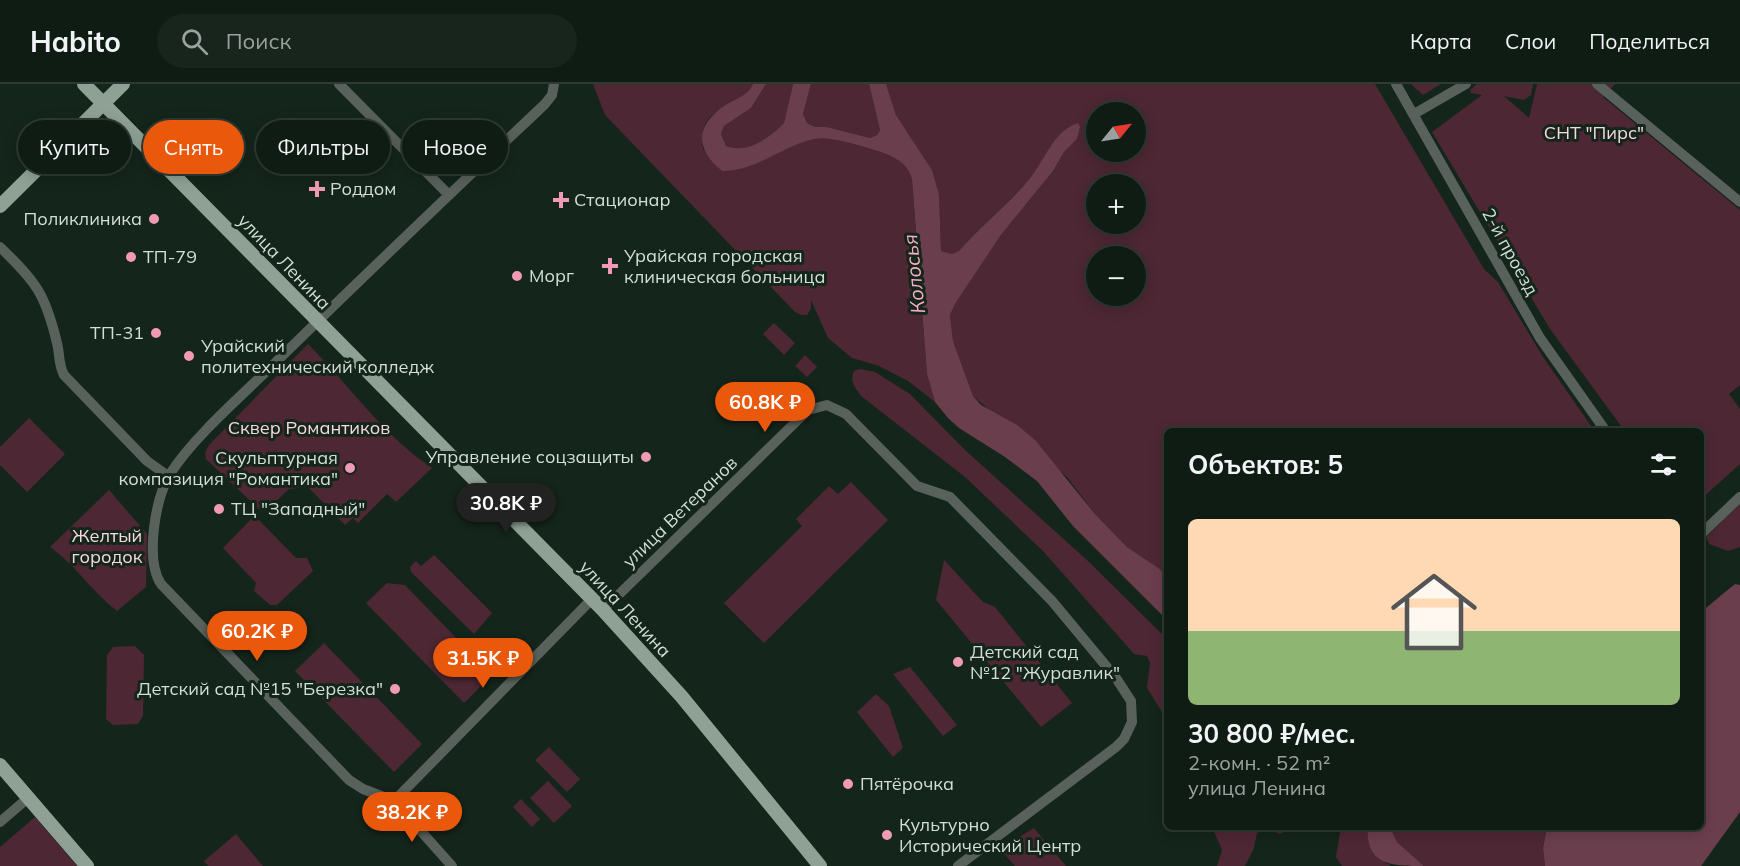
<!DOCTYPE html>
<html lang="ru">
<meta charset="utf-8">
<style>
:root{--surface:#0f1c14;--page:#18251d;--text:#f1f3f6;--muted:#9ba1a0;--line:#2f3a34;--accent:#ea580c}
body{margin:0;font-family:Mulish,sans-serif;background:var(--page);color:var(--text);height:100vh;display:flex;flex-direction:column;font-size:22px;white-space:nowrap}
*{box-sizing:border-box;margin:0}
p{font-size:20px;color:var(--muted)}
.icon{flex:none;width:33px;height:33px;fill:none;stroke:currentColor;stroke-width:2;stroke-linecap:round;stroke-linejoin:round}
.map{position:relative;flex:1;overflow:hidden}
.panel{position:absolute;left:1164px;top:344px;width:540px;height:402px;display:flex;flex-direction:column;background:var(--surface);border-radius:9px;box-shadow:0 3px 15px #0003,0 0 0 2px var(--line)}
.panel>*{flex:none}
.banner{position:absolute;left:18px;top:36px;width:570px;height:54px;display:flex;gap:12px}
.needle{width:39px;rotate:60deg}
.tools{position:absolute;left:1086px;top:18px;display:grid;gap:12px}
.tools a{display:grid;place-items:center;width:60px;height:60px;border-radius:50%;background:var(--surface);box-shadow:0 3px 15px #0003,0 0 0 2px var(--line);font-size:30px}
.price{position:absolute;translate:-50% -51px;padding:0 14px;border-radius:21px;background:var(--accent);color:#fff;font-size:20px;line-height:39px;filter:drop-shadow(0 2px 3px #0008)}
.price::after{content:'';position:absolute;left:50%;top:36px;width:18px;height:14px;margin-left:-9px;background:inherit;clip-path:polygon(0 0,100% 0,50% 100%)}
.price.on{background:#222;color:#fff}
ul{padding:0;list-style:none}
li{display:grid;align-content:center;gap:12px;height:318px;padding:0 24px}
li span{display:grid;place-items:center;height:186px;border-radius:9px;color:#555}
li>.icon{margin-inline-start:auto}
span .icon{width:108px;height:108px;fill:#fffc;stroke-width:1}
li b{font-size:26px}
h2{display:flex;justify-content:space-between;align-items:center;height:72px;padding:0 24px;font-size:26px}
.chip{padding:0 21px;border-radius:27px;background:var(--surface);box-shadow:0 3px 15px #0003,0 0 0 2px var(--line);font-size:21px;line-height:54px}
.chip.on{background:var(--accent);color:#fff}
header{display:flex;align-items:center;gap:36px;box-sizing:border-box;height:84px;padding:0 30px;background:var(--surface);border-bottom:2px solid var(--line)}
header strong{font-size:28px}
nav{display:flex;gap:33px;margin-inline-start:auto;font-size:21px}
.search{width:420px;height:54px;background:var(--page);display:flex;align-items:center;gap:15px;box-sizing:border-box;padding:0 21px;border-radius:33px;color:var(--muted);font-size:22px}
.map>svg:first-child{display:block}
.green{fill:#4d2734;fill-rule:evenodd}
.water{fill:#6b3e4e}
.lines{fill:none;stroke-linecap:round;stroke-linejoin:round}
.minor{stroke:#58615b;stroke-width:10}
.major{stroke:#8fa195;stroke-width:14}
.poi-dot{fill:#f09ab7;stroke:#14251b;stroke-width:2}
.labels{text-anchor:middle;stroke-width:6;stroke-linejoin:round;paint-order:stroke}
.park-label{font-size:18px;fill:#f7d7e0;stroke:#14251b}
.poi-label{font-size:18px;fill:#d3ded7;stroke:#14251b;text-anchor:start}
.street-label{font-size:18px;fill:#d3ded7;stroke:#14251b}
.water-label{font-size:20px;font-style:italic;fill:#faadc6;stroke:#14251b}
</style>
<header>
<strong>Habito</strong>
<div class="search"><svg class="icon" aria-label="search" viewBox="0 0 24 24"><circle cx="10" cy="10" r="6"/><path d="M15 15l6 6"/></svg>Поиск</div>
<nav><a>Карта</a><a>Слои</a><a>Поделиться</a></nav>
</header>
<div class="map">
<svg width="1740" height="782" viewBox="0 0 1740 782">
<rect width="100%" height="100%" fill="#14251b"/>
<g class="green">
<path d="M593 0H753C741 27 696 18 703 65L722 87C756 86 782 62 814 55 830 52 862 62 878 67 894 73 907 78 912 95L927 290 935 318 908 297 879 282 852 274 828 254 811 216V225L807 231H801L795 228 605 31Z"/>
<path d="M766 0H793L784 39C769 54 748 70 726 62L721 50 724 42 751 24Z"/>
<polygon points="811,0 869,0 880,46 877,51 870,54 827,43 815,43 807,39 803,30"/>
<path d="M886 0H1375L1484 185 1498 198 1543 273 1594 346H1167V493L1160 485 1127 463 1095 430 1067 393 973 312 953 257 950 231 955 220 1001 151 1053 87 1064 68 1077 55 1078 39C1054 47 1047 72 1033 90 1011 118 982 140 959 167L952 170 941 167 939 110 932 86 896 31ZM1096 28H1136V68H1096ZM1096 100H1136V140H1096ZM1096 172H1136V212H1096Z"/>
<polygon points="1411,0 1441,0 1423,11"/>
<polygon points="1477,0 1533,0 1531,11 1524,16 1504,12 1529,34 1537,0 1615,0 1603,13 1740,126 1740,301 1729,310 1740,325 1740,380 1701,415 1701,346 1624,346 1550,245 1432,48 1482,11 1471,9 1470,6"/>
<polygon points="774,239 795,259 784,271 763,250"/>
<path d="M308 260C349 301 383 351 432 384L396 418 387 410 358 439 353 434 345 441 308 403 289 405 268 425H259L206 375 205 369 209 361Z"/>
<polygon points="805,271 817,283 807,293 795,282"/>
<path d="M860 285 875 288 910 310 965 366 1088 477 1167 555V636L1147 604 1150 579 1147 572 1134 570 1043 467 965 393 861 312C855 303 849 298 854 287Z"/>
<polygon points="29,334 65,370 27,408 0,381 0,363"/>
<polygon points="851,398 888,436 764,559 724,519 802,442 796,435 829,402 838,410"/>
<path d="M109 406 147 450 146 503 117 527C92 508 76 481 50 463Z"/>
<polygon points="1740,420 1740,463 1728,467 1709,460 1706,453"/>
<polygon points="252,434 258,435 296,474 307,474 313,487 277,521 270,521 254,507 256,499 223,464"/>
<polygon points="434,471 492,529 474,550 411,488 410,483 416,477 421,482"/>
<polygon points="944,476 983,518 995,523 1072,619 1041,643 936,516"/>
<polygon points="387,499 405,501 492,591 464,619 366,519"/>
<polygon points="324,559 422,660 394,688 295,587"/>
<polygon points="113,563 135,562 144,571 143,632 138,640 113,641 106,635 107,571"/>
<polygon points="910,583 957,641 943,652 893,590"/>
<polygon points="876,610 889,622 903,664 893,673 857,628"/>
<polygon points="549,663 580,695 567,708 535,676"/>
<polygon points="548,697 572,722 554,739 530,714"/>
<polygon points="521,715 540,735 532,743 513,723"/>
<polygon points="35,733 77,782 0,782 0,763"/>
<polygon points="1212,743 1292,743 1280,750 1267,745 1257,749 1254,764 1245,782 1217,782 1222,766"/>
<polygon points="1341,743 1368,743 1374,770 1391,782 1342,782 1336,773"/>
<polygon points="1390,743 1547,743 1543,764 1545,782 1424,782 1397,758"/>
<polygon points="1034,744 1066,782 1015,782 1000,765"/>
<polygon points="236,750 263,782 208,782 204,777"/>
</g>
<g class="water">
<path d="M753 0H766L751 24 724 42 721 50 726 62C748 70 769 54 784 39L793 0H811L803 30 807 39 815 43H827L870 54 877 51 880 46 869 0H886L896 31 932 86 939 110 941 167 952 170 959 167C982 140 1012 118 1033 90 1047 71 1055 46 1078 39L1080 43 1077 55 1064 68 1053 87 1001 151 955 220 950 231 953 257 973 312 981 321 1017 341 1035 356 1095 430 1127 463 1160 485 1167 493V536L1073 442 1037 397 1005 373 959 344 948 334 935 318 927 290 912 95C907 78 894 73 878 67 862 62 830 52 814 55 782 62 755 88 722 87 695 65 695 42 724 22 733 16 748 12 753 0Z"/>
<polygon points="1735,500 1740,501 1740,728 1701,782 1545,782 1543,764 1547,743 1701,742 1701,528"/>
<path d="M1368 743H1390L1397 758 1424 782C1394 782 1365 782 1368 743Z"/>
</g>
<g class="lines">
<g class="minor">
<polyline points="339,0 449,111"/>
<polyline points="1396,0 1540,254 1605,346"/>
<polyline points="1597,0 1740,118"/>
<polyline points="1414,30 1466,0"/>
<path d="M0 163C36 198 45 209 57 259 60 270 58 280 64 291L147 377 168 392"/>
<polyline points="1701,450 1740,413"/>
<polyline points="603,526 808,326 827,321 846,330 917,402 950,413 1052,517 1116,594 1131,617 1132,638 1124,655 1116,663 958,782"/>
<polyline points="394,717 592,515"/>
<polyline points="0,738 28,714"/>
<path d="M452 782 394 717 363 705 349 696 161 500C145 476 155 414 170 390 194 352 246 308 279 275 367 189 456 104 545 20L552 11 554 0"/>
</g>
<g class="major">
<polyline points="84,0 603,526 682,613 820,782"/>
<polyline points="0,122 123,0"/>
<polyline points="0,681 87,782"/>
</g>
</g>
<g class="poi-dot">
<path d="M314 96h6v6h6v6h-6v6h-6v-6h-6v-6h6z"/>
<path d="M558 107h6v6h6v6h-6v6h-6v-6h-6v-6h6z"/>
<circle cx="154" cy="135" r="6"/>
<circle cx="131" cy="173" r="6"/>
<path d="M607 173h6v6h6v6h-6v6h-6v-6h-6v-6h6z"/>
<circle cx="517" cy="192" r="6"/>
<circle cx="156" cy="249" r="6"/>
<circle cx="189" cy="272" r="6"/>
<circle cx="646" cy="373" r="6"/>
<circle cx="350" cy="384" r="6"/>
<circle cx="219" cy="425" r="6"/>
<circle cx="958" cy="578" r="6"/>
<circle cx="395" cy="605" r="6"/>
<circle cx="848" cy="700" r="6"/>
<circle cx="887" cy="751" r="6"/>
</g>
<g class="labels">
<g class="park-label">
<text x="1594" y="55">СНТ "Пирс"</text>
<text x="309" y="350">Сквер Романтиков</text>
<text x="107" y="458">Желтый<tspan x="107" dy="21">городок</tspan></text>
</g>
<g class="poi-label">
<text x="330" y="111">Роддом</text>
<text x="574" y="122">Стационар</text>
<text x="142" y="141" text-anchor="end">Поликлиника</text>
<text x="624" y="178">Урайская городская<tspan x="624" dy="21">клиническая больница</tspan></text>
<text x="143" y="179">ТП-79</text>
<text x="529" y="198">Морг</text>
<text x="144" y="255" text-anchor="end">ТП-31</text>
<text x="201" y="268">Урайский<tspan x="201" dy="21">политехнический колледж</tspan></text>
<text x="634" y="379" text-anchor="end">Управление соцзащиты</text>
<text x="338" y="380" text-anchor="end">Скульптурная<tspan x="338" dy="21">компазиция "Романтика"</tspan></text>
<text x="231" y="431">ТЦ "Западный"</text>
<text x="970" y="574">Детский сад<tspan x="970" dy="21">№12 "Журавлик"</tspan></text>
<text x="383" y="611" text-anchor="end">Детский сад №15 "Березка"</text>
<text x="860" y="706">Пятёрочка</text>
<text x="899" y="747">Культурно<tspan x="899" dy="21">Исторический Центр</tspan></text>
</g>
<g class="street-label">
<text transform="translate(1510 168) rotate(61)" y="6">2-й проезд</text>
<text transform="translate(284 178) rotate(46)" y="6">улица Ленина</text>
<text transform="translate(680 428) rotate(-44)" y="6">улица Ветеранов</text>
<text transform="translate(625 525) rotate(47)" y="6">улица Ленина</text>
</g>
<g class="water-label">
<text transform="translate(914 190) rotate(-96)" y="7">Колосья</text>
</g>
</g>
</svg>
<div class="tools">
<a><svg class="needle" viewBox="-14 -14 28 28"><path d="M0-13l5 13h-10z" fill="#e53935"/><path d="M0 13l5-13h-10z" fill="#9ba1a0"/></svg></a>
<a>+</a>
<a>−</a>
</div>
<b class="price" style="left:765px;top:349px">60.8K ₽</b>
<b class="price on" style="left:506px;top:450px">30.8K ₽</b>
<b class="price" style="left:257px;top:578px">60.2K ₽</b>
<b class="price" style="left:483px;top:605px">31.5K ₽</b>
<b class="price" style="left:412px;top:759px">38.2K ₽</b>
<div class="banner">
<a class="chip">Купить</a>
<a class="chip on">Снять</a>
<a class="chip">Фильтры</a>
<a class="chip">Новое</a>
</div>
<section class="panel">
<h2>Объектов: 5<svg class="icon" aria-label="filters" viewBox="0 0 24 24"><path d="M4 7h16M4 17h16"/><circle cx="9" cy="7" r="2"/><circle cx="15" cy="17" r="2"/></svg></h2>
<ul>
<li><span style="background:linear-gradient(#ffd9b3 60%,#8fb573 0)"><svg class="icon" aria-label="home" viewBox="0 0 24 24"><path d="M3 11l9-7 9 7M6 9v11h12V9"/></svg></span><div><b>30 800 ₽/мес.</b><p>2-комн. · 52 m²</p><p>улица Ленина</p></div></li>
</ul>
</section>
</div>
